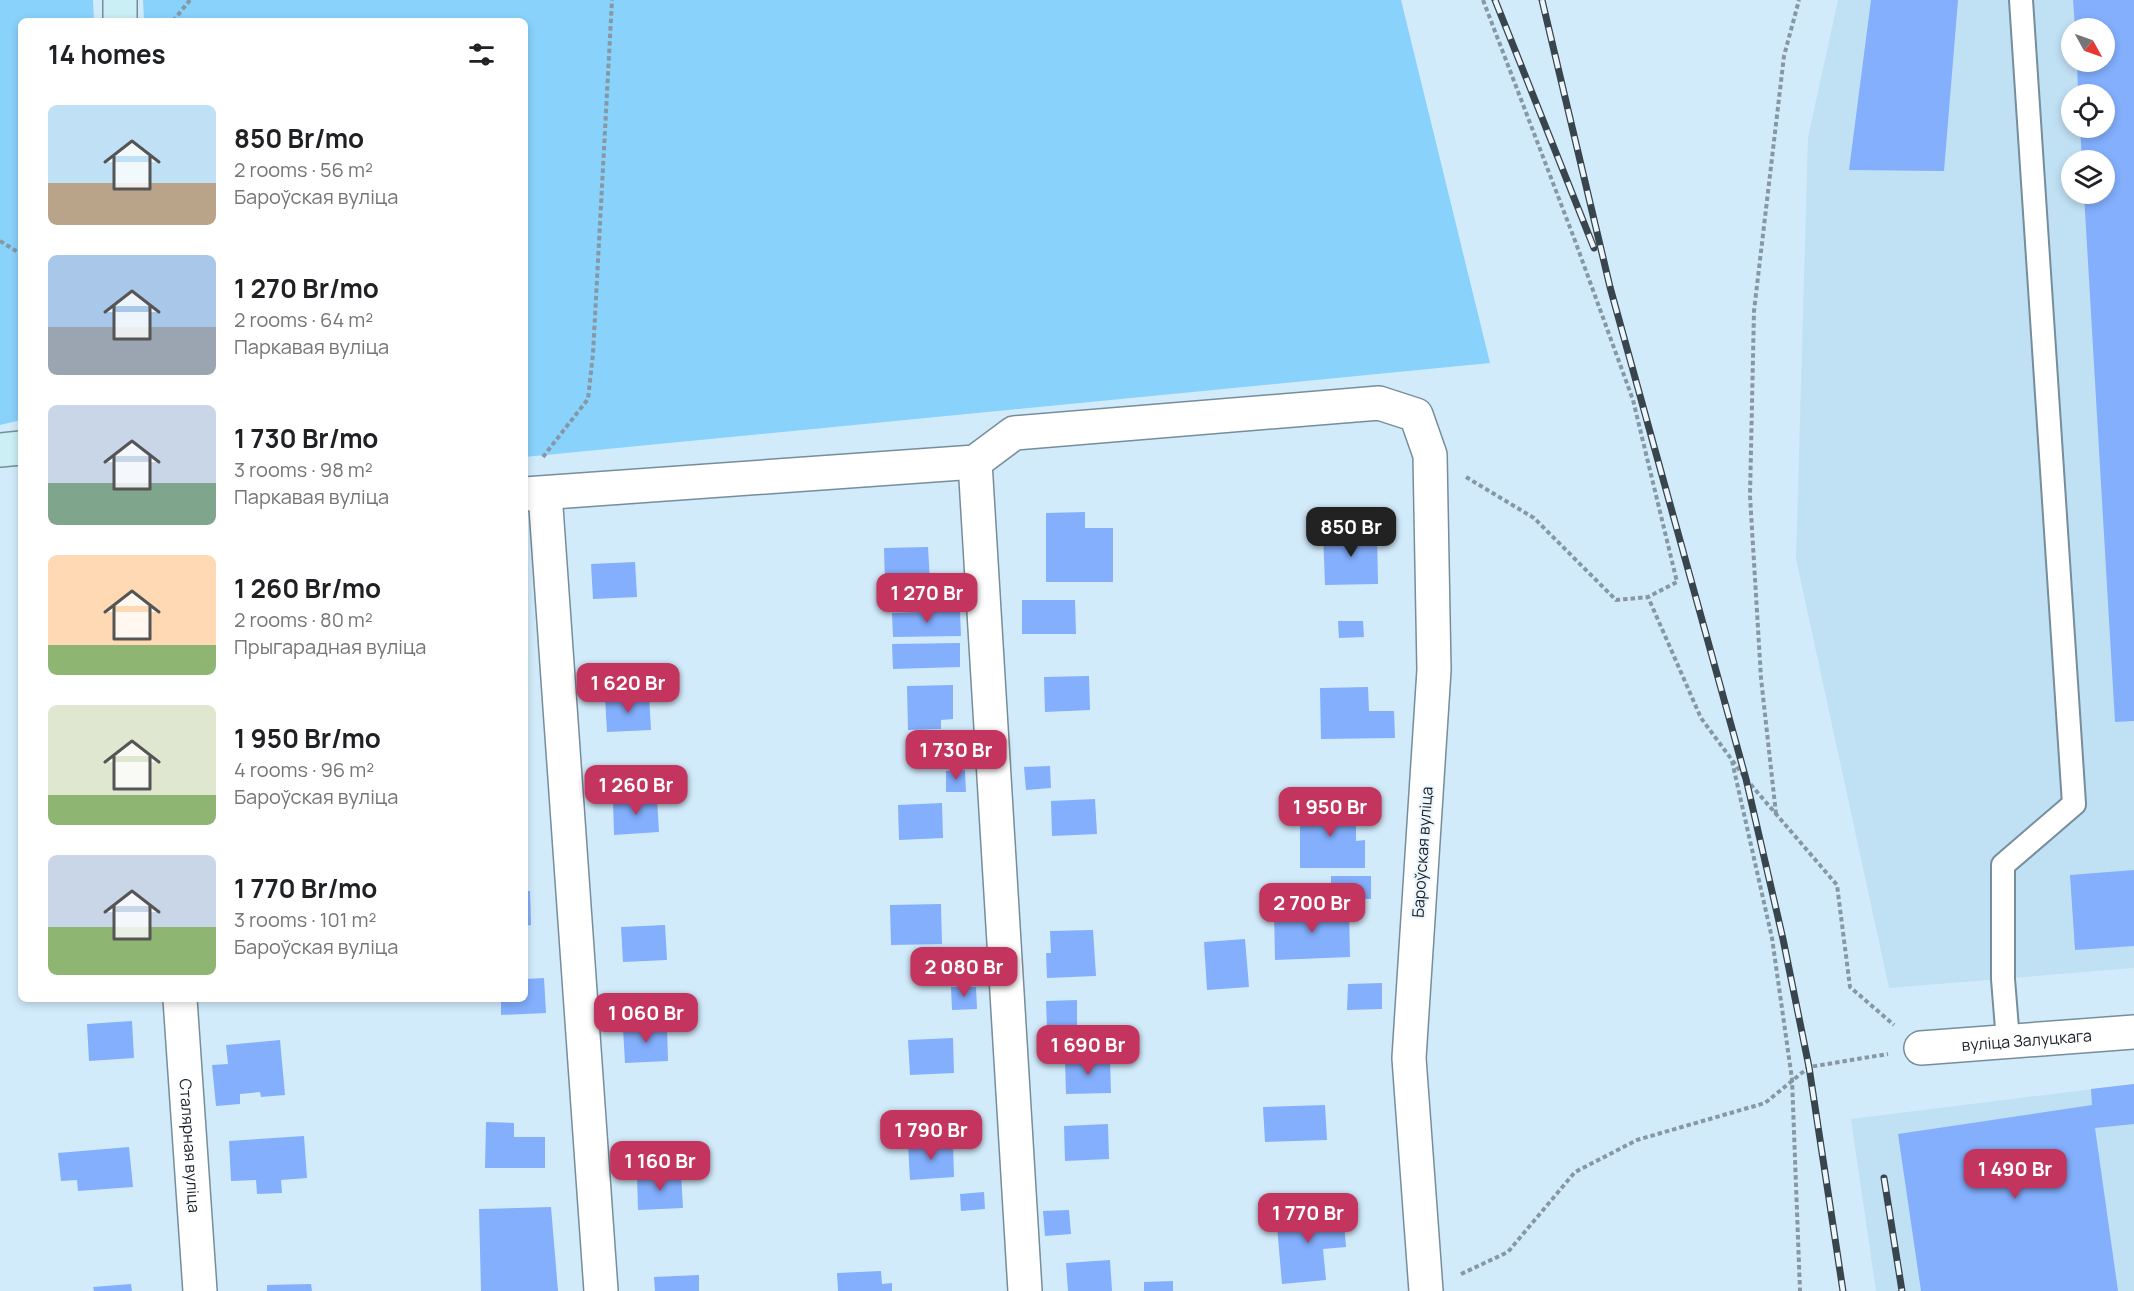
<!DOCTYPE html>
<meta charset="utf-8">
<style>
:root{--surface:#fff;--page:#f6f6f6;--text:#202124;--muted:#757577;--accent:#c3345f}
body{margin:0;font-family:Manrope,sans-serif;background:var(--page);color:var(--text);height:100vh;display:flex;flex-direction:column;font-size:22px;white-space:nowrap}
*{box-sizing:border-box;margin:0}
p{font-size:20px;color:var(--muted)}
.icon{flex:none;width:33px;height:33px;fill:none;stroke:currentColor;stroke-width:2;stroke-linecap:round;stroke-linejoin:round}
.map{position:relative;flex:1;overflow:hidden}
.drawer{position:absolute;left:18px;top:18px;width:510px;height:984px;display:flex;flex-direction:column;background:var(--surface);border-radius:9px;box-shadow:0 3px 9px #0003}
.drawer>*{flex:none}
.needle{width:39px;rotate:130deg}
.tools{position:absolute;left:2061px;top:18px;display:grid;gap:12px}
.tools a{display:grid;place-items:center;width:54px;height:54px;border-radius:50%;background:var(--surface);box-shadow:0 3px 9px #0003;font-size:30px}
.price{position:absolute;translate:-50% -51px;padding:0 14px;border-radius:12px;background:var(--accent);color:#fff;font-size:20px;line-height:39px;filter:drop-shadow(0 2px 3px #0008)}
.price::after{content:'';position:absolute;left:50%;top:36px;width:18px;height:14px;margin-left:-9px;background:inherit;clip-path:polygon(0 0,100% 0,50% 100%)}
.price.active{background:#222;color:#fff}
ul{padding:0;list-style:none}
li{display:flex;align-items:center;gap:18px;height:150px;padding:0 30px}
li span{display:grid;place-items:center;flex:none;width:168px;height:120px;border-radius:9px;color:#555}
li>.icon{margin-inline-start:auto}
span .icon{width:72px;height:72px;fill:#fffc;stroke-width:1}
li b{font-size:26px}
h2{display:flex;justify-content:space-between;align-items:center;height:72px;padding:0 30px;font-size:26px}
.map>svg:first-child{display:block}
.built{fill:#c0e0f4;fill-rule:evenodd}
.green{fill:#89d2fc}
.building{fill:#83affd}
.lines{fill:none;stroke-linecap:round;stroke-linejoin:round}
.lane-casing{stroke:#768d9b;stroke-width:26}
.street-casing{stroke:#768d9b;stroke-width:36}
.secondary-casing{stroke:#768d9b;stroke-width:36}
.path{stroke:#8698a4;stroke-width:4;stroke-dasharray:4.5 3;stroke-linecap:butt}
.lane{stroke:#fff;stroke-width:22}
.street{stroke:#fff;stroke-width:33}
.secondary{stroke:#caeff4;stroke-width:33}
.rail-casing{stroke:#39454d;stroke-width:7}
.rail{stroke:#ecf6fc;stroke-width:4.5;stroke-dasharray:14;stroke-linecap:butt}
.labels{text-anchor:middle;stroke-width:4.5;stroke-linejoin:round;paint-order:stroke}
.street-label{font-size:16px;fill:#192228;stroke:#ecf6fc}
</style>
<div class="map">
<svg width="2134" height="1291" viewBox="0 0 2134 1291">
<rect width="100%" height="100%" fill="#d2ebfb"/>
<g class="built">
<path d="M1838 0H2134V968L1889 988 1796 559 1808 137ZM2072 28H2104V62H2072ZM2072 94H2104V128H2072ZM2072 160H2104V194H2072Z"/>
<polygon points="2134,1084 2134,1291 1876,1291 1851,1119"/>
</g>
<g class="green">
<polygon points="0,0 93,0 94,21 21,21 21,420 0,425"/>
<polygon points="143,0 1401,0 1490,363 525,457 525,21 144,21"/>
</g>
<g class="building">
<polygon points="1871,0 1958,0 1944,171 1849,170"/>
<polygon points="2073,0 2134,0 2134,721 2115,722 2084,194 2104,194 2104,160 2082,160 2080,128 2104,128 2104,94 2078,94 2077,62 2104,62 2104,28 2075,28"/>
<polygon points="1085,512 1085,528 1113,528 1113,582 1046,582 1046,513"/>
<polygon points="1377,531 1378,584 1325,585 1323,533"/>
<polygon points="928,547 930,582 885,584 884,548"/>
<polygon points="635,562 637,597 593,599 591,564"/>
<polygon points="1022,600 1075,600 1076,634 1022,634"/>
<polygon points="960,611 961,636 893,637 892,613"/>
<polygon points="1338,621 1363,621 1364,637 1339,638"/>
<polygon points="960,643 960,667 893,669 892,644"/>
<polygon points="1089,676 1090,710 1045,712 1044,677"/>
<polygon points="953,685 953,719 941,720 941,729 908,730 907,686"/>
<polygon points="1368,687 1369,711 1394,711 1395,738 1321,739 1320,688"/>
<polygon points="649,695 651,730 607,732 605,697"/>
<polygon points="1050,766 1051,788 1026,790 1024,767"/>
<polygon points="965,770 966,792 946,792 946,771"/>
<polygon points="657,798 659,832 614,835 613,800"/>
<polygon points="1095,799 1097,834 1052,836 1051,801"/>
<polygon points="942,803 943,838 899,840 898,805"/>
<polygon points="1300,806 1356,806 1356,841 1365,840 1365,868 1300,868"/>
<polygon points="2134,870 2134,946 2075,950 2070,875"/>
<rect x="1331" y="876" width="40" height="23"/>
<polygon points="525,891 530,891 531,925 525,926"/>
<polygon points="941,904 942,944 891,945 890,905"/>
<polygon points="1328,908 1349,908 1350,957 1275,960 1274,911"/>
<polygon points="665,925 667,960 623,962 621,927"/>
<polygon points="1093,930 1096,976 1047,978 1046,953 1051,953 1050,931"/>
<polygon points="1245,939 1249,987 1207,990 1204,942"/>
<polygon points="974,962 975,976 939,977 938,963"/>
<polygon points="544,978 546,1013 501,1015 501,999 525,999 525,979"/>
<polygon points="1382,983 1382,1009 1347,1010 1348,984"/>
<polygon points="951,987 976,987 977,1009 952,1010"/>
<polygon points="1077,1000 1077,1025 1047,1027 1046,1001"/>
<polygon points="132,1021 134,1058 89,1061 87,1024"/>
<polygon points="667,1026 668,1061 625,1063 623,1028"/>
<polygon points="953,1038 954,1073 910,1075 908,1040"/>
<polygon points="280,1040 285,1095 261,1097 260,1092 240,1094 240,1104 216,1106 212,1065 228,1064 226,1045"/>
<polygon points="1110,1059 1111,1093 1066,1094 1065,1060"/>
<polygon points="2134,1084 2134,1124 2095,1128 2118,1291 1921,1291 1898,1134 2092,1105 2091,1089"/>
<polygon points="1325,1105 1327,1140 1265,1142 1263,1107"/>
<polygon points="486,1122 514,1123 514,1137 545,1137 545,1168 485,1168"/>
<polygon points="1108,1124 1109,1159 1065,1161 1064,1126"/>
<polygon points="304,1136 307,1178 281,1180 282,1193 257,1194 256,1180 231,1181 229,1141"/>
<polygon points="953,1143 954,1177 910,1180 908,1144"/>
<polygon points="129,1147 133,1187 78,1191 77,1180 61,1181 58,1153"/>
<polygon points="681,1173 683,1208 638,1210 637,1175"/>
<polygon points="984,1192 985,1209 961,1211 960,1194"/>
<polygon points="551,1207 558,1291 481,1291 479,1209"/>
<polygon points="1069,1210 1071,1234 1045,1236 1043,1211"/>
<polygon points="1343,1210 1346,1247 1323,1249 1326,1280 1282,1284 1276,1215"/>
<polygon points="1110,1260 1112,1291 1068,1291 1066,1263"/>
<polygon points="881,1271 882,1284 892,1283 892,1291 838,1291 837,1273"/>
<polygon points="699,1275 699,1291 655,1291 654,1277"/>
<polygon points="1173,1281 1173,1291 1144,1291 1144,1282"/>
<polygon points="131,1284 132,1291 94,1291 93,1287"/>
<polygon points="311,1284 312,1291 267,1291 267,1285"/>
</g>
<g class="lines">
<defs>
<polyline id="lane" points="2008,1041 2003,979 2003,865 2074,804 2021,0"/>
<g id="street">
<polyline points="975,462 1025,1291"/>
<polyline points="545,493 601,1291"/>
<polyline points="525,494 975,462 1014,433 1379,403 1416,415 1430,455 1434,670 1409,1058 1426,1291"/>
<path id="s1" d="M180 999 200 1291"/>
<path id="s2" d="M1921 1048 2134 1032"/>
</g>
<g id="secondary">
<polyline points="120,0 120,21"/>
<polyline points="0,450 21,448"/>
</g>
</defs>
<use href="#lane" class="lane-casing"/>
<use href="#street" class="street-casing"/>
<use href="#secondary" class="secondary-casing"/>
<g class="path">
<polyline points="1483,0 1574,238 1633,400 1677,582 1648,597"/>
<polyline points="173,21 190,0"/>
<polyline points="0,241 21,254"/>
<polyline points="543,457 588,399 593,354 612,0"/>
<polyline points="1466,477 1534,518 1616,600 1648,597 1701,718 1746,779 1837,885 1850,987 1894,1025"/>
<polyline points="1732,761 1772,938 1792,1079 1800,1291"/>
<polyline points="1776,814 1761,678 1750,496 1754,311 1784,56 1799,0"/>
<polyline points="1461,1274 1508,1252 1575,1172 1637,1140 1765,1103 1809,1067 1888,1054"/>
</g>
<use href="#lane" class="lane"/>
<use href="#street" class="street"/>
<use href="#secondary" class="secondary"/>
<defs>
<g id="rail">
<polyline points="1495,0 1594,248"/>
<polyline points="1542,0 1610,287 1746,779 1783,939 1809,1067 1843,1291"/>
<polyline points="1884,1178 1902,1291"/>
</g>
</defs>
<use href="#rail" class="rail-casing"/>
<use href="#rail" class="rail"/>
</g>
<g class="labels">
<g class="street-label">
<text transform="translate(1422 852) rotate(-86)" y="6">Бароўская вуліца</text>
<text dy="6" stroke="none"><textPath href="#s2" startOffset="106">вуліца Залуцкага</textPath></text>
<text dy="6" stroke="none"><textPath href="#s1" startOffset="147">Сталярная вуліца</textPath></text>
</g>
</g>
</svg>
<div class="tools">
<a><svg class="needle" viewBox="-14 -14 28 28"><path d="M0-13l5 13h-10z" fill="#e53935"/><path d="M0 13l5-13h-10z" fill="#757577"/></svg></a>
<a><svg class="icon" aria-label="locate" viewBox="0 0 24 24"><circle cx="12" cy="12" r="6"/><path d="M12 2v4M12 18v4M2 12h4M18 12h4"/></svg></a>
<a><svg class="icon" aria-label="layers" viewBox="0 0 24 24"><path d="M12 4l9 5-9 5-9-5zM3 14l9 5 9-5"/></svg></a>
</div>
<b class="price active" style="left:1351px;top:558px">850 Br</b>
<b class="price" style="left:927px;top:624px">1 270 Br</b>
<b class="price" style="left:628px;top:714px">1 620 Br</b>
<b class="price" style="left:956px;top:781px">1 730 Br</b>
<b class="price" style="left:636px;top:816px">1 260 Br</b>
<b class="price" style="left:1330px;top:838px">1 950 Br</b>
<b class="price" style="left:1312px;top:934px">2 700 Br</b>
<b class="price" style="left:964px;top:998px">2 080 Br</b>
<b class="price" style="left:646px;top:1044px">1 060 Br</b>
<b class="price" style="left:1088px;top:1076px">1 690 Br</b>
<b class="price" style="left:931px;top:1161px">1 790 Br</b>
<b class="price" style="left:660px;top:1192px">1 160 Br</b>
<b class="price" style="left:2015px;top:1200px">1 490 Br</b>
<b class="price" style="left:1308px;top:1244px">1 770 Br</b>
<section class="drawer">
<h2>14 homes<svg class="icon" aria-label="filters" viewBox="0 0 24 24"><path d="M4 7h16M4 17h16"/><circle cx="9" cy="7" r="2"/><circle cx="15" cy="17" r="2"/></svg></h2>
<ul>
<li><span style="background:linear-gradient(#bfe0f5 65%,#b9a48a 0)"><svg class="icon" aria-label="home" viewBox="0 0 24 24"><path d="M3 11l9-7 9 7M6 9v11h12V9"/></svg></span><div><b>850 Br/mo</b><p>2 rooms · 56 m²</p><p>Бароўская вуліца</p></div></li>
<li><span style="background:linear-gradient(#a9c7e8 60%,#9aa5b1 0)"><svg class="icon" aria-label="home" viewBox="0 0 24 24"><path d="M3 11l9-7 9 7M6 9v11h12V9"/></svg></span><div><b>1 270 Br/mo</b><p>2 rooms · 64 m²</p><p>Паркавая вуліца</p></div></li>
<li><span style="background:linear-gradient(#c9d6e8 65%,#7fa58c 0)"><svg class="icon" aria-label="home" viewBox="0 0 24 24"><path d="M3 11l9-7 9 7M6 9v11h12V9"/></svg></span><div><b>1 730 Br/mo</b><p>3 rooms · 98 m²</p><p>Паркавая вуліца</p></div></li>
<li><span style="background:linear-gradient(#ffd9b3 75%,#8fb573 0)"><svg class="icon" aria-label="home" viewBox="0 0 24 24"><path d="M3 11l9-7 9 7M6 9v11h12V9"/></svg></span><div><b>1 260 Br/mo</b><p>2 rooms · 80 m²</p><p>Прыгарадная вуліца</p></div></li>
<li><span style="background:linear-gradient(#dfe7d0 75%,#8fb573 0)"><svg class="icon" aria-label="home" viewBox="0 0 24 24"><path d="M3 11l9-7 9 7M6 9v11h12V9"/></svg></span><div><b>1 950 Br/mo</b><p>4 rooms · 96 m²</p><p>Бароўская вуліца</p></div></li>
<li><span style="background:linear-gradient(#c9d6e8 60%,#8fb573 0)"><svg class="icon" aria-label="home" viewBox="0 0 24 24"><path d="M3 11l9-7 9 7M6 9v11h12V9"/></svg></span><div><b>1 770 Br/mo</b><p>3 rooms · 101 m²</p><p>Бароўская вуліца</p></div></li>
</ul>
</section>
</div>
